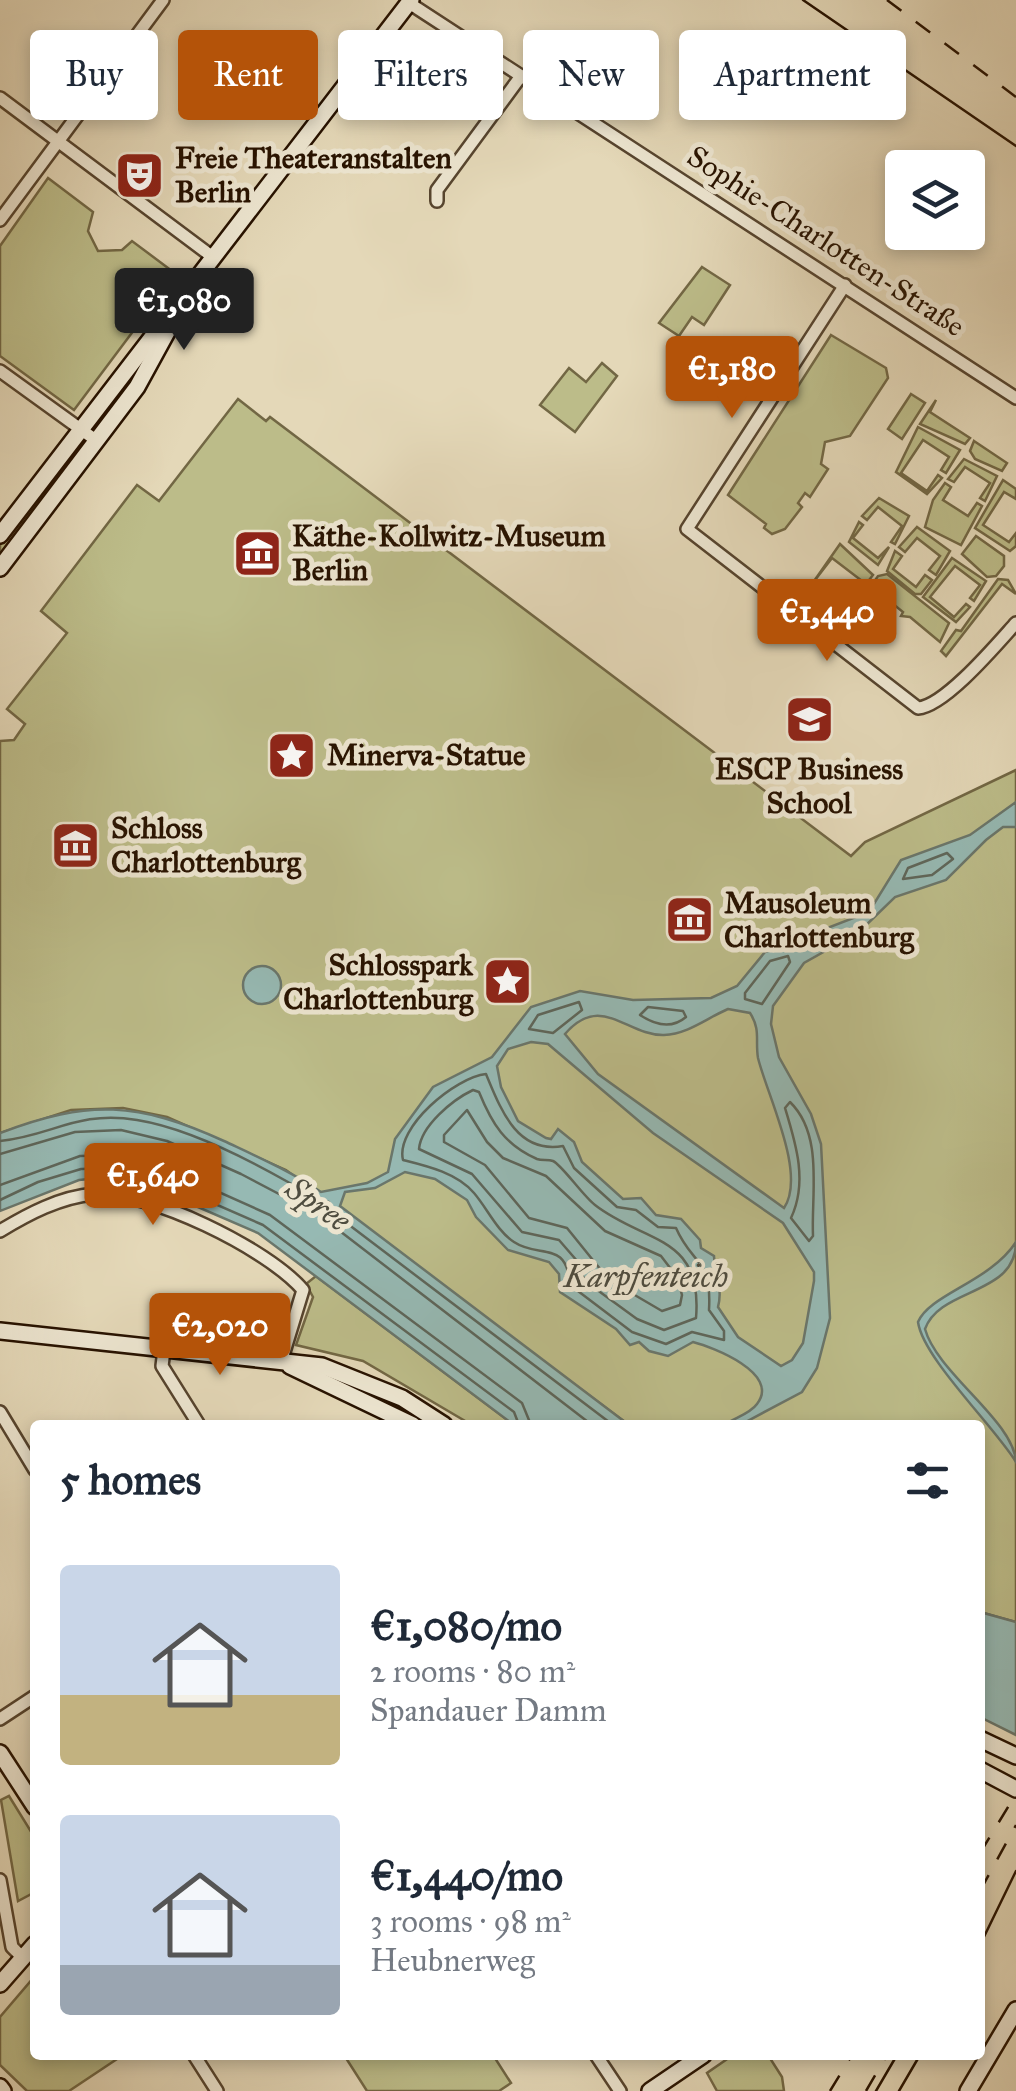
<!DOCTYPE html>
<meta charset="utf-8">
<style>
:root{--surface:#fff;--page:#f6f6f7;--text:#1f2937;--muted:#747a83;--accent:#b45309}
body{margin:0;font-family:"IM FELL Great Primer",serif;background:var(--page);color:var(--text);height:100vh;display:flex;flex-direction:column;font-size:38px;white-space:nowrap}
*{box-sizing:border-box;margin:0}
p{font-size:32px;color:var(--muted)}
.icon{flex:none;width:55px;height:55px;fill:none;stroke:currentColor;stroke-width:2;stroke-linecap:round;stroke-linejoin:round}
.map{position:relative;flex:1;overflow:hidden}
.sheet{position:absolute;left:30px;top:1420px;width:955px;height:640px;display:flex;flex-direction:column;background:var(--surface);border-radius:10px;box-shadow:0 5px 15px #0003}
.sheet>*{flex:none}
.hud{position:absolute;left:30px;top:30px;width:958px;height:90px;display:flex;gap:20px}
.buttons{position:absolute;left:885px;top:150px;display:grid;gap:20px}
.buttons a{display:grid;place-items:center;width:100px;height:100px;border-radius:10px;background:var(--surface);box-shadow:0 5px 15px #0003;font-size:50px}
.price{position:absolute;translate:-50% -85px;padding:0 22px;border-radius:10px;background:var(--accent);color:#fff;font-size:32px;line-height:65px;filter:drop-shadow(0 2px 5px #0008)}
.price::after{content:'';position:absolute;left:50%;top:60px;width:30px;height:22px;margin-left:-15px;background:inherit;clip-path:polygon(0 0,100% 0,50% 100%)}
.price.on{background:#222;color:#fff}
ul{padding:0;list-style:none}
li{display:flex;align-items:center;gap:30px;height:250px;padding:0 30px}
li span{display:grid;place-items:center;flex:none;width:280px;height:200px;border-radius:10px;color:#555}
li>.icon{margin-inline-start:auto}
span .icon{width:120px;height:120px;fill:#fffc;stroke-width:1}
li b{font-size:42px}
h2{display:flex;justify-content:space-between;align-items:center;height:120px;padding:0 30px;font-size:42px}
.tag{padding:0 35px;border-radius:10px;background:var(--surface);box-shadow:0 5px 15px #0003;font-size:35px;line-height:90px}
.tag.on{background:var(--accent);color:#fff}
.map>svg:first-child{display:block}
.green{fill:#bcbc89;stroke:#726744;stroke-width:2.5}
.water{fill:#96b9b3;stroke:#6a766b;stroke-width:2.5;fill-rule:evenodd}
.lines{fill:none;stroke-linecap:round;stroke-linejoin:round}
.shore{stroke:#5e665a;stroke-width:2.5}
.street-casing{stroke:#56442e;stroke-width:16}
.secondary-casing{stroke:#271200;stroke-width:20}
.street{stroke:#ede6d1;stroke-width:11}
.secondary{stroke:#ede6d1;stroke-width:15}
.tram{stroke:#271200;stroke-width:2.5}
.rail{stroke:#271200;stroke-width:2.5;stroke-dasharray:18 18;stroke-linecap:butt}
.labels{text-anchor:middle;stroke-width:10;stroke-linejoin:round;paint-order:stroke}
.poi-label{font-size:30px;font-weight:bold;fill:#271200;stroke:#ede6d1;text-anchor:start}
.street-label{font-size:30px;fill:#271200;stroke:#ede6d1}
.water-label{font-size:32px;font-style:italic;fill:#4e4c3f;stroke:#ede6d1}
</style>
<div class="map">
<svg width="1016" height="2091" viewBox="0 0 1016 2091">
<rect width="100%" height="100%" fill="#e4d8b8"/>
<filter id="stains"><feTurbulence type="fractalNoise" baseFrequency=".002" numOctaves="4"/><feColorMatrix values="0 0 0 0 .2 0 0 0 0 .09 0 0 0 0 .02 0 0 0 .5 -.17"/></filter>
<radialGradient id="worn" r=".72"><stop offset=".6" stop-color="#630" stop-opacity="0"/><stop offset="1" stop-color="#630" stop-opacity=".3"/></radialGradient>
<g class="green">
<polygon points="48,178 93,212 88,231 98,251 122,250 132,241 176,274 74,410 0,356 0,246"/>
<polygon points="702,267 730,285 704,325 692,317 679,336 659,323"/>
<polygon points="831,335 886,368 888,378 850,436 825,442 821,464 828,469 810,497 805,493 798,503 802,507 785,529 772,534 764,528 766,524 728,495"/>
<polygon points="602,363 617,376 575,432 540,405 569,368 586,382"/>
<polygon points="911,394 925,403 902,439 888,429"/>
<polygon points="238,399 266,421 270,417 851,856 865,842 1016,770 1016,1622 980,1612 980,1425 629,1425 286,1170 167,1117 123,1108 71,1110 0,1133 0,741 14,740 25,724 7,709 67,633 41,611 137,485 159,501"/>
<polygon points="936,400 930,412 970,438 965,444 920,424"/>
<polygon points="918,427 960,450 946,473 941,470 949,457 923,440 901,473 927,491 938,475 942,478 927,494 896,472"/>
<polygon points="974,441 1007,463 1002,471 975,459 970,451"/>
<polygon points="76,445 83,450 0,559 0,544"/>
<polygon points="964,459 997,476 985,501 980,498 990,483 965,467 954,482 948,479"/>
<polygon points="1003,480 1016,489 1016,499 1004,492 983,525 1009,542 1016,533 1016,546 1010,551 975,528"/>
<polygon points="945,483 951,487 943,500 968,516 977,503 982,506 961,545 925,527 933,500"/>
<polygon points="879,498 909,516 895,544 891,542 902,526 878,507 867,520 862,516"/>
<polygon points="859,522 863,525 853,538 878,558 889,547 878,565 849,542"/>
<polygon points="917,527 950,551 936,575 929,570 940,556 917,538 905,552 899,547"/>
<polygon points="976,536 1004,556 1004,566 996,576 987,577 962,554"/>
<polygon points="840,544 873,575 866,584 832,558 812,584"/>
<polygon points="895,551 902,556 893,569 916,587 925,575 932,580 921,594 915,594 887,571"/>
<polygon points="952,558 986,581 974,601 970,598 980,585 955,566 930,597 954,617 966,604 970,607 956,622 923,597"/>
<polygon points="887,574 949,623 940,642 910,617 901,616 903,612 871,586 878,576"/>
<polygon points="998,579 1008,580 1016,594 1002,584 946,656 941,651 956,630 961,631"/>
<polygon points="316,1276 514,1425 472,1425 363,1361 296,1345 313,1297 306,1284"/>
<polygon points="9,1796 35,1838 35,1892 18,1901 1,1800"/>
<polygon points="35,1976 35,2055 123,2055 69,2091 27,2091 0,2065 0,2017"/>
<polygon points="344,2055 493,2055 511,2083 499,2091 367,2091"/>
<polygon points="733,2055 768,2055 782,2077 784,2091 717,2091 707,2073"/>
</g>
<g class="water">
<path d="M1016 802V827H1003L986 840 946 880 895 897 859 932 804 963 773 1006 771 1024 779 1057 811 1114 821 1144 830 1318 817 1368 802 1392 740 1425H724C734 1418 750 1414 757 1404 781 1373 712 1347 693 1342L668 1356 649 1351 639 1342 630 1345 616 1329 560 1292 559 1274 549 1262 508 1250 476 1217 467 1200 435 1179 405 1172 375 1188 345 1192 340 1206 629 1425H514L258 1233 147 1185 110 1177 79 1180 0 1211V1133C89 1099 138 1102 224 1141 258 1157 290 1171 321 1192L367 1183 388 1172 395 1139 433 1087 492 1057 531 1007 580 991 633 1000 711 998 737 986 765 952 869 912 901 860 970 835ZM728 1009 750 1013C761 1030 755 1040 758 1058 767 1095 807 1174 784 1208L598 1074 565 1034C601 992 627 1036 664 1035 688 1034 707 1018 728 1009ZM531 1042 548 1044 653 1133 783 1223 814 1272V1281L803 1343 792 1360 781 1366 738 1337 718 1307C723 1289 715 1275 714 1256L701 1248 700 1240 681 1219 656 1215 641 1198 623 1199 582 1162 574 1142 558 1129 551 1139 546 1138 518 1121 501 1087 497 1066 508 1049Z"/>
<circle cx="262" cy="985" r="19"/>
<path d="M1016 1242C1016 1296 940 1287 925 1329 937 1373 1014 1421 1016 1462 993 1425 923 1358 918 1322 930 1294 990 1282 1016 1242Z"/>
<polygon points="980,1612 1016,1622 1016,1735 980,1717"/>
</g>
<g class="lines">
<g class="shore">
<polygon points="947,853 953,859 932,875 903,879 908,868"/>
<polygon points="788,956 790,962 762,1004 745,999 745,993 770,961"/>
<polygon points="579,1002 582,1010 553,1033 529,1029 538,1015"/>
<path d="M648 1007 683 1011 686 1017C672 1029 655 1025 640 1015Z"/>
<path d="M486 1074C501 1110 517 1154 563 1146L574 1168 617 1207 636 1210 658 1227 676 1228C692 1265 712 1258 709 1310L724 1331V1340L692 1332 666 1344 632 1332 570 1285C567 1239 539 1259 514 1242 497 1231 487 1208 474 1193 457 1173 427 1166 403 1160 395 1127 456 1077 486 1074Z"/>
<path d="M473 1090 479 1092C492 1124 505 1145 537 1159 542 1161 548 1159 553 1161 562 1165 583 1196 595 1205 645 1244 703 1234 696 1318L664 1330 637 1319 600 1292 583 1277 578 1262 559 1240 522 1232 472 1174 419 1149C421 1126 452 1100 473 1090Z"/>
<path d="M790 1102C824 1135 811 1194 813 1236L809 1241 791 1218C808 1182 796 1144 785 1108Z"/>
<polygon points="467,1110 487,1142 503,1158 546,1176 605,1231 661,1256 677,1277 682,1295 680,1305 662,1311 609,1280 567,1228 529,1218 485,1165 444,1142 444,1135"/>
<path d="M0 1141C52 1136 77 1110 137 1120 187 1128 244 1157 288 1182 302 1190 312 1201 329 1202L336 1215 613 1425"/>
<polyline points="0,1154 75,1132 121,1130 167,1141 241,1174 319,1215 592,1425"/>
<polyline points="0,1185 80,1156 116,1155 156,1164 270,1215 522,1403 531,1425"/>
<polyline points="0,1200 38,1182 81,1169 115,1168 151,1176 263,1225 514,1412 519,1425"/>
</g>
<defs>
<g id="street">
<polyline points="409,3 1016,398"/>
<polyline points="0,98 214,258"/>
<polyline points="437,201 437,190 521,76"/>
<polyline points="0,220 163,0"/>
<path d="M845 285 687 529 918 708C945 706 997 644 1016 623"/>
<polyline points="0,371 97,441"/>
<path d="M0 1231C28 1214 60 1197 94 1194 148 1190 268 1249 303 1290L281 1362"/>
<polyline points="164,1350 162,1366 199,1425"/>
<polyline points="0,1412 35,1470"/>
<polyline points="0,1719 35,1696"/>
<polyline points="0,1880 12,1947 23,1958"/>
<polyline points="194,2055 217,2091"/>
<polyline points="596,2055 620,2091"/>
</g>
<g id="secondary">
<polyline points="0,535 411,0"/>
<polyline points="0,568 137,387 184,301"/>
<polyline points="0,1331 322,1366 402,1398 444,1425"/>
<polyline points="290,1366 413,1425"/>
<polyline points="980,1739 1016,1756"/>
<polyline points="0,1753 35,1807"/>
<polyline points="980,1770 1016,1789"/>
<polyline points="0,1984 35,1944"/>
<polyline points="0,2087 3,2091"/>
<polyline points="650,2091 703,2055"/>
<polyline points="968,2091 1016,2010"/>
</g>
</defs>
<use href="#street" class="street-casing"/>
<use href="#secondary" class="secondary-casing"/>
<use href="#street" class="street"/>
<use href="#secondary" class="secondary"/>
<g class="tram">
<polyline points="803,0 1016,146"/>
<polyline points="980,1945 1016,1871"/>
<polyline points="876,2091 897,2055"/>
<polyline points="899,2091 920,2055"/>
</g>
<g class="rail">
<polyline points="887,0 1016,97"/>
<polyline points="980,1853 1016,1794"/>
<polyline points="980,1891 1016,1825"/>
<polyline points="830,2091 852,2055"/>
<polyline points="866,2091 887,2055"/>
</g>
</g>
<defs>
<symbol id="theatre-square" viewBox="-11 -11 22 22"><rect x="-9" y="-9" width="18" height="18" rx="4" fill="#8f2418" stroke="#ede6d1"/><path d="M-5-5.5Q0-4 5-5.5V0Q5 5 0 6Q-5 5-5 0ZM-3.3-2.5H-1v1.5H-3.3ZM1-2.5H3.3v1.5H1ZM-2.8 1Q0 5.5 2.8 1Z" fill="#fff"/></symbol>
<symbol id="museum-square" viewBox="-11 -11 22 22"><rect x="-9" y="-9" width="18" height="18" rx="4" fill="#8f2418" stroke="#ede6d1"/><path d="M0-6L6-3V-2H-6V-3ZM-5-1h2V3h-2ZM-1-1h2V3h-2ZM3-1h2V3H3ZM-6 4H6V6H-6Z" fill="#fff"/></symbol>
<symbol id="university-square" viewBox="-11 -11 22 22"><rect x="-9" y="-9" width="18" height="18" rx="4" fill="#8f2418" stroke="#ede6d1"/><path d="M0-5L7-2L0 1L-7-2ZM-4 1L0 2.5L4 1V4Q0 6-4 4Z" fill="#fff"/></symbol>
<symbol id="sight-square" viewBox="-11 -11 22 22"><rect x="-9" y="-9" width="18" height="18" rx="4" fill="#8f2418" stroke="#ede6d1"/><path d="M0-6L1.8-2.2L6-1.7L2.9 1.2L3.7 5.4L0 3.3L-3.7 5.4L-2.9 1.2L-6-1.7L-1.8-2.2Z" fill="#fff"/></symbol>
</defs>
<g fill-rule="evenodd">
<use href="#theatre-square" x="112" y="148" width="55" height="55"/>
<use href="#museum-square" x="230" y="526" width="55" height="55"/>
<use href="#university-square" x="782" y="692" width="55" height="55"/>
<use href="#sight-square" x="264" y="728" width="55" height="55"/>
<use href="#museum-square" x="48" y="818" width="55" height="55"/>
<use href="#museum-square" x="662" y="892" width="55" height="55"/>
<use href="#sight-square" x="480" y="954" width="55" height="55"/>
</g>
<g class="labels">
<g class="poi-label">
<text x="175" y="168">Freie Theateranstalten<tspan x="175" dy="34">Berlin</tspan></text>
<text x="292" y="546">Käthe-Kollwitz-Museum<tspan x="292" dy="34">Berlin</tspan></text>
<text x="327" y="765">Minerva-Statue</text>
<text x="809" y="779" text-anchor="middle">ESCP Business<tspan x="809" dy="34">School</tspan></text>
<text x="111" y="838">Schloss<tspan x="111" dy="34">Charlottenburg</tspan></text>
<text x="724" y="913">Mausoleum<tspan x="724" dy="34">Charlottenburg</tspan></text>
<text x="473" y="975" text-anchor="end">Schlosspark<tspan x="473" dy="34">Charlottenburg</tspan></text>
</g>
<g class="street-label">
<text transform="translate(826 241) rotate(33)" y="10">Sophie-Charlotten-Straße</text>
</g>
<g class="water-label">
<text transform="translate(318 1204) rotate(35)" y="11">Spree</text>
<text x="646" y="1287">Karpfenteich</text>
</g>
</g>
<rect width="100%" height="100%" filter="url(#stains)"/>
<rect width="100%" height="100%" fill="url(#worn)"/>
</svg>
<div class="buttons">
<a><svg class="icon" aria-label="layers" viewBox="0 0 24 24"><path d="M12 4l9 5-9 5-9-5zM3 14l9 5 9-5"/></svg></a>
</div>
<b class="price on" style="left:184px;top:353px">€1,080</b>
<b class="price" style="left:732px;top:421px">€1,180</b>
<b class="price" style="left:827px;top:664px">€1,440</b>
<b class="price" style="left:153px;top:1228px">€1,640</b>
<b class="price" style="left:220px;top:1378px">€2,020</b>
<div class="hud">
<a class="tag">Buy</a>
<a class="tag on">Rent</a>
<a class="tag">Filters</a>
<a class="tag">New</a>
<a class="tag">Apartment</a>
</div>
<section class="sheet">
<h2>5 homes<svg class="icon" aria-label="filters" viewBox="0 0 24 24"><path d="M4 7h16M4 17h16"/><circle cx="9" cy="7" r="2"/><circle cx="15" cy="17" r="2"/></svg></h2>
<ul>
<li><span style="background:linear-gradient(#c9d6e8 65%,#c2b280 0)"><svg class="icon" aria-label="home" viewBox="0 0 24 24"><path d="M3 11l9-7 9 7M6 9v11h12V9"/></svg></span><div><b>€1,080/mo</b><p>2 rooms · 80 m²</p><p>Spandauer Damm</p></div></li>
<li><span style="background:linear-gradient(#c9d6e8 75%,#9aa5b1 0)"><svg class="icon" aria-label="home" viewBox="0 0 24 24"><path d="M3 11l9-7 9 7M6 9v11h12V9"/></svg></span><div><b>€1,440/mo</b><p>3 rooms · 98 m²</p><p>Heubnerweg</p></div></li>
</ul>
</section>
</div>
